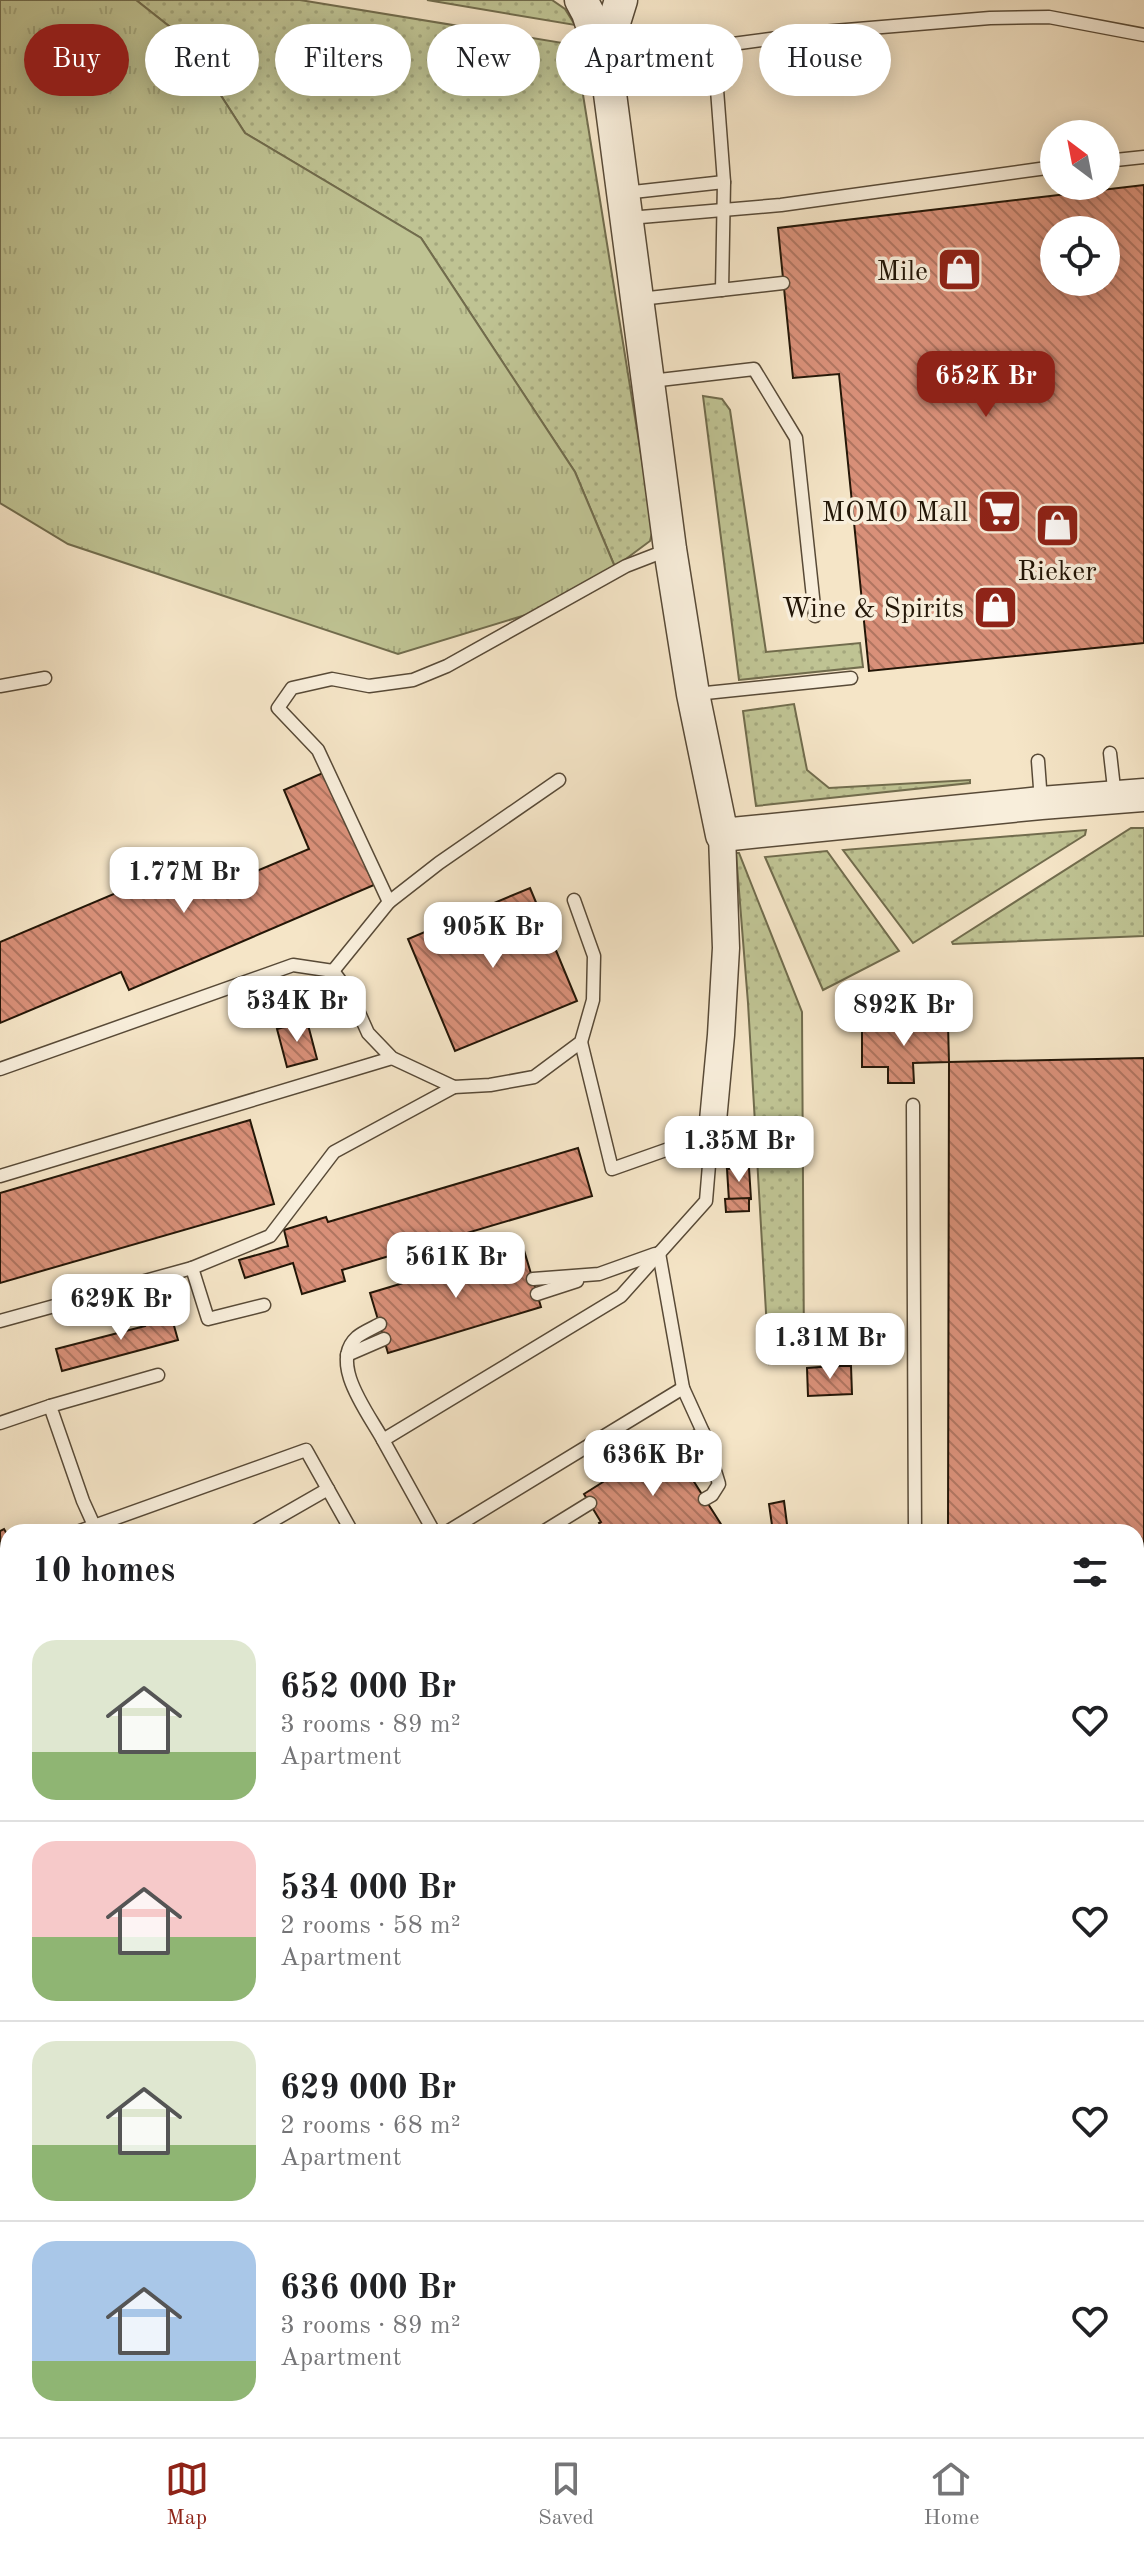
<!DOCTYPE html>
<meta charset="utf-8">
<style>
:root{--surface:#fff;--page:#f2f2f2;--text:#202124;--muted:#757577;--line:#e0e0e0;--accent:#8f2418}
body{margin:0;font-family:"Old Standard TT",serif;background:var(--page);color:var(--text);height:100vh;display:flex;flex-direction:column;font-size:30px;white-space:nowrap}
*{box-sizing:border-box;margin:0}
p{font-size:26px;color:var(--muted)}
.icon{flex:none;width:44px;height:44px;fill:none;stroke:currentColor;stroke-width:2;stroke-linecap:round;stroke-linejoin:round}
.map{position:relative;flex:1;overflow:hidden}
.sheet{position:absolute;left:0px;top:1524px;width:1144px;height:914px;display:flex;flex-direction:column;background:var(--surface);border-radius:24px 24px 0 0;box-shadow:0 4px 20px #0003}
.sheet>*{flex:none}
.guide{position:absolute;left:24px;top:24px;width:1096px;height:72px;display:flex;gap:16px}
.needle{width:52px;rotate:328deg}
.tools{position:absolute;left:1040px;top:120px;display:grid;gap:16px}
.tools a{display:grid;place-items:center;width:80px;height:80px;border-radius:50%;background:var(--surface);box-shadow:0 4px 20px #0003;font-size:40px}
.price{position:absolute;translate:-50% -68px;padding:0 18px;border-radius:16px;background:#fff;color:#222;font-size:26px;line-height:52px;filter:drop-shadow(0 2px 4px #0008)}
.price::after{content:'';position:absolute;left:50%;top:48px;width:24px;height:18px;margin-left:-12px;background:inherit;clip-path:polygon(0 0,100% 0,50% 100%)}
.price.active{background:var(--accent);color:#fff}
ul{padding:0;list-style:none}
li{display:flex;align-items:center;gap:24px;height:200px;padding:0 32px}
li+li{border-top:2px solid var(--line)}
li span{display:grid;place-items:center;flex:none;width:224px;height:160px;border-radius:24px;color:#555}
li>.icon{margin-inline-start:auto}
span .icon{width:96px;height:96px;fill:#fffc;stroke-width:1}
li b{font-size:34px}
h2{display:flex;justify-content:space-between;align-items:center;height:96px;padding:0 32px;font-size:34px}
.pill{padding:0 28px;border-radius:36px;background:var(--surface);box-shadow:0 4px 20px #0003;font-size:28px;line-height:72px}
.pill.active{background:var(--accent);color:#fff}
.tab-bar{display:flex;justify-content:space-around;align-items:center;height:112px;border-top:2px solid var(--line);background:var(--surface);font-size:22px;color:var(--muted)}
.tab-bar a{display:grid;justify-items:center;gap:4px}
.tab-bar .active{color:var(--accent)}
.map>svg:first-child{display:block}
.grass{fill:url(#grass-dots);stroke:#716c4d;stroke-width:2}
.park{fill:url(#park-tufts);stroke:#716c4d;stroke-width:2}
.building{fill:url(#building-back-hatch);stroke:#231607;stroke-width:2;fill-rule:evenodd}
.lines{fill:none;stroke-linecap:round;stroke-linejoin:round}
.service-casing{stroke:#584a37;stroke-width:15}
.minor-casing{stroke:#584a37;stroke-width:29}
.tertiary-casing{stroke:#584a37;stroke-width:35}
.service{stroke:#f8eedb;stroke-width:12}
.minor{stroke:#f8eedb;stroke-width:26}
.tertiary{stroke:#f8eedb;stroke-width:32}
.labels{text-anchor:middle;stroke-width:7;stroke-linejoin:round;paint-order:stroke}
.poi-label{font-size:28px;fill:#231607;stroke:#f8eedb;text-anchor:end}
</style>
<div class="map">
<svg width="1144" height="2437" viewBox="0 0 1144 2437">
<defs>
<pattern id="grass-dots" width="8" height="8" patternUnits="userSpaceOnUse" patternTransform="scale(2)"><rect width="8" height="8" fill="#bfc393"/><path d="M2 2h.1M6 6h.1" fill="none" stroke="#a4a77d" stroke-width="1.8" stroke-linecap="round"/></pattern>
<pattern id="park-tufts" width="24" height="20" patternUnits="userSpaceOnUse" patternTransform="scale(2)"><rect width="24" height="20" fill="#bfc393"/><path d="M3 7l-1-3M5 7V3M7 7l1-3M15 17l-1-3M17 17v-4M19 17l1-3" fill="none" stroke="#a4a77d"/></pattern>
<pattern id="building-back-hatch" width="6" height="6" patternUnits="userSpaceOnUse" patternTransform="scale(2)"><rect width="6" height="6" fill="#d99079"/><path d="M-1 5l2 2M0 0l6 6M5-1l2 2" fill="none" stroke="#b07561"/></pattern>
</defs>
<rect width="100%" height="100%" fill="#f5e5c7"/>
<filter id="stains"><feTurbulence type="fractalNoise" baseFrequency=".0025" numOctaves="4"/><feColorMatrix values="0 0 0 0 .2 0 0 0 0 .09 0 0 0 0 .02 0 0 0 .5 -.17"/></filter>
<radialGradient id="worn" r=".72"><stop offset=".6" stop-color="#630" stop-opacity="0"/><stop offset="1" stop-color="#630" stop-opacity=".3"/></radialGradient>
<g class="grass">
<polygon points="136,0 300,0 575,45 653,529 650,541 615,567 575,472 421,238 245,133 184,38"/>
<polygon points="427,0 552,0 565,9 575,25"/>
<polygon points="703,396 722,399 730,410 766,652 860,643 863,667 739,680"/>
<polygon points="794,704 807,770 829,788 970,780 970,783 756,806 743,711"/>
<polygon points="1131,828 1144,828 1144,936 953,944 952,942"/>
<polygon points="1086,830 1085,835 913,943 843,850"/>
<polygon points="827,851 899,951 823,990 765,857"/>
<polygon points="736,853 739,853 802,1012 804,1356 769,1364 748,1003"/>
</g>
<polygon class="park" points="0,0 136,0 184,38 245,133 421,238 575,472 615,567 529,614 398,654 68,544 0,503"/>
<g class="building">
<path d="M1144 185V643L869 671 839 374 793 378 778 228ZM1054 230H1106V282H1054Z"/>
<polygon points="325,772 374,885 129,990 121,972 0,1023 0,942 168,871 181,903 309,849 284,790"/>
<polygon points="530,888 577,1001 455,1051 408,939"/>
<polygon points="307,1021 317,1059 287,1067 277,1029"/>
<polygon points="948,1024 949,1062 913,1063 914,1083 888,1083 888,1067 862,1067 862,1026"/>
<polygon points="1144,1058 1144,1581 1136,1581 1136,1532 948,1532 949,1062"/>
<polygon points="250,1120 274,1204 0,1283 0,1193"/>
<polygon points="578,1148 592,1196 342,1270 345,1281 302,1294 293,1263 245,1278 239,1260 288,1246 284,1230 326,1217 328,1222"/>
<polygon points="749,1148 750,1167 727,1169 725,1150"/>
<polygon points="738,1168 749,1168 751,1199 729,1201 727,1169"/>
<polygon points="749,1198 749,1211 726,1212 725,1199"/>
<polygon points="523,1247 541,1307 388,1353 370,1293"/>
<polygon points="169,1308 178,1340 62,1371 56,1349 145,1326 142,1315"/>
<polygon points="834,1366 851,1366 852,1394 808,1396 807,1368"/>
<polygon points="668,1441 726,1532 604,1532 599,1523 601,1522 584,1494"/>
<polygon points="784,1501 788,1532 773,1532 769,1504"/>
<polygon points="4,1529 8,1536 8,1616 0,1604 0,1531"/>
<rect x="1136" y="1812" width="8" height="130"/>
<polygon points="8,1836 8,1932 0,1937 0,1841"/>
<polygon points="0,2068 8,2080 8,2139 1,2144 8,2156 8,2180 0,2185"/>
<polygon points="1137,2354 1144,2366 1144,2426 1126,2437 1000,2437 1012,2430 1136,2430"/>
</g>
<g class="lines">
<defs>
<g id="service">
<polyline points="1106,161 1144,157"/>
<polyline points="624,193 724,182"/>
<polyline points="629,218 781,205 1054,167"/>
<polyline points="722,290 724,182 715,63 717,55 725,45 822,32 990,18 1049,17 1144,35"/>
<polyline points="640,299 783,283"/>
<polyline points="651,381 754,369 796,438 815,616"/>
<polyline points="0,686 45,678"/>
<polyline points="696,694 851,678"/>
<polyline points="1110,753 1115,797"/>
<polyline points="1038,761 1041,801"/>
<polyline points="389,902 439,863 559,780"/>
<polyline points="333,971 389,902 318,750 278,708 292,688 332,679 369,686 413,680 447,666 626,566 670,549"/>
<polyline points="581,1042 612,1169 711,1134"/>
<polyline points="0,1069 293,965 333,971 351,995 368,1033 392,1058 454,1087 490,1085 534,1077 581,1042 593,1000 594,956 574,900"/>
<polyline points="913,1105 915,1532"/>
<polyline points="0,1176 392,1058"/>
<polyline points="659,1253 683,1388 703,1432 674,1450"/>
<polyline points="192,1268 208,1319 264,1305"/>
<polyline points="533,1279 599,1274 655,1254"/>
<polyline points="537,1294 577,1281"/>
<polyline points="0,1321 192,1268 270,1236 334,1152 454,1087"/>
<path d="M380 1324C373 1328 363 1332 357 1337 328 1363 369 1414 383 1440"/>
<polyline points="347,1355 384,1339"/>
<polyline points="0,1423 50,1406"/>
<polyline points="703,1432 719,1484 712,1495 705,1499"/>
<polyline points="77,1532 306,1450 352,1532"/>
<polyline points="97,1532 83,1501 50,1406 158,1375"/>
<polyline points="253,1532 328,1489"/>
<polyline points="434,1532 383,1440 621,1296 706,1201 710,1153"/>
<polyline points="447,1532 683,1388"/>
<polyline points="543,1532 590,1503"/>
<polyline points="1136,1721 1144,1720"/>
<polyline points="0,1743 8,1758"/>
<polyline points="0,1810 8,1806"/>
<polyline points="0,1987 8,1982"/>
<polyline points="1136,1989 1144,1987"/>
<polyline points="0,2017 8,2030"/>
<polyline points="1136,2162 1144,2175"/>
<polyline points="0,2246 8,2241"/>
<polyline points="1136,2258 1144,2248"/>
<polyline points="0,2278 8,2275"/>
<polyline points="715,2437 718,2430"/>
</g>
<polyline id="minor" points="710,1153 721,1035 726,948 722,835"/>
<g id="tertiary">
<polyline points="581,0 588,13 607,71 670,549 693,694 722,835 1041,803 1144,795"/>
<polyline points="608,63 612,29 621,0"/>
</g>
</defs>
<use href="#service" class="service-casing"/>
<use href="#minor" class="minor-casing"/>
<use href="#tertiary" class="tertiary-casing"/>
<use href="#service" class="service"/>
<use href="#minor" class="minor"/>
<use href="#tertiary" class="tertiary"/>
</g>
<defs>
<symbol id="shop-square" viewBox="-11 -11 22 22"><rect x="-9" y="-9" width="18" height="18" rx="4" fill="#8f2418" stroke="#f8eedb"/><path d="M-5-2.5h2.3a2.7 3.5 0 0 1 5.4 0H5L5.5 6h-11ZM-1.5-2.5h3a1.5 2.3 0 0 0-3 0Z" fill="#fff"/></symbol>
<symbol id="supermarket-square" viewBox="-11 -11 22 22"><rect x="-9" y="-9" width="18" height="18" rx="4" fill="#8f2418" stroke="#f8eedb"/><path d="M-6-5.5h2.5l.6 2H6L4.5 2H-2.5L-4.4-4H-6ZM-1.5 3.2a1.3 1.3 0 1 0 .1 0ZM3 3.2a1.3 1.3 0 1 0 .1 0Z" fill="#fff"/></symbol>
</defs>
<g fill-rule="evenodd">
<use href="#shop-square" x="934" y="244" width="51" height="51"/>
<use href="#supermarket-square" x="974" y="486" width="51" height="51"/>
<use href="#shop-square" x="1032" y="500" width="51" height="51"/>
<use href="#shop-square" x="970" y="582" width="51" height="51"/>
</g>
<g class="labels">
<g class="poi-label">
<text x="928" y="280">Mile</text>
<text x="968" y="521">MOMO Mall</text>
<text x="1057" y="580" text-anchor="middle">Rieker</text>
<text x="964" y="617">Wine &amp; Spirits</text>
</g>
</g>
<rect width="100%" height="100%" filter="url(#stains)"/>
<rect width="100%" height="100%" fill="url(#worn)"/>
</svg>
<div class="tools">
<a><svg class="needle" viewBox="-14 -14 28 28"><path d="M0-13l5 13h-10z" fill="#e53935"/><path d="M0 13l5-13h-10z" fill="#757577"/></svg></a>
<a><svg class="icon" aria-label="locate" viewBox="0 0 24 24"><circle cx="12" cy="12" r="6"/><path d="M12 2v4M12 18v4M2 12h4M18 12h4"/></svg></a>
</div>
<b class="price active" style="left:986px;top:419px">652K Br</b>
<b class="price" style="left:184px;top:915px">1.77M Br</b>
<b class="price" style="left:493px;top:970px">905K Br</b>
<b class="price" style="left:297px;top:1044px">534K Br</b>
<b class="price" style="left:904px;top:1048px">892K Br</b>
<b class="price" style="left:739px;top:1184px">1.35M Br</b>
<b class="price" style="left:456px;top:1300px">561K Br</b>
<b class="price" style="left:121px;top:1342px">629K Br</b>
<b class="price" style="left:830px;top:1381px">1.31M Br</b>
<b class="price" style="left:653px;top:1498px">636K Br</b>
<div class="guide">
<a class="pill active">Buy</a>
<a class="pill">Rent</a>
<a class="pill">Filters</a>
<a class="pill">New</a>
<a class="pill">Apartment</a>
<a class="pill">House</a>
</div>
<section class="sheet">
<h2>10 homes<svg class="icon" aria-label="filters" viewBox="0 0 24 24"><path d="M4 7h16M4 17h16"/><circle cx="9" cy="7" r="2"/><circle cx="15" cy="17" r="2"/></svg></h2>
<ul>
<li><span style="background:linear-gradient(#dfe7d0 70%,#8fb573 0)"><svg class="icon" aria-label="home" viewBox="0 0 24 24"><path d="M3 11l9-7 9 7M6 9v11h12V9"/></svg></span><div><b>652 000 Br</b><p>3 rooms · 89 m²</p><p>Apartment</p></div><svg class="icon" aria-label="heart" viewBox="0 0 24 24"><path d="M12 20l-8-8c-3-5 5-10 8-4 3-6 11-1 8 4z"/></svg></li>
<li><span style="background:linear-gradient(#f6c9c9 60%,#8fb573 0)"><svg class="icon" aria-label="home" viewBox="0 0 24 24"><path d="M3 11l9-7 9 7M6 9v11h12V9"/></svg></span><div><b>534 000 Br</b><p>2 rooms · 58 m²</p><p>Apartment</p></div><svg class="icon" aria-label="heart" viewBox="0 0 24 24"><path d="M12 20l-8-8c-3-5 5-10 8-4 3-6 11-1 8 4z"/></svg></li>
<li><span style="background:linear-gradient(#dfe7d0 65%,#8fb573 0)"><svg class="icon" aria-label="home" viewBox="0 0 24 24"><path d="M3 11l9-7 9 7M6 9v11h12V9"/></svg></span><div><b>629 000 Br</b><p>2 rooms · 68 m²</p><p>Apartment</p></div><svg class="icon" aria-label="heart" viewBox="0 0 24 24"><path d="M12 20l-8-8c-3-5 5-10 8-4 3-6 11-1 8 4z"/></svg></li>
<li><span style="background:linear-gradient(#a9c7e8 75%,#8fb573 0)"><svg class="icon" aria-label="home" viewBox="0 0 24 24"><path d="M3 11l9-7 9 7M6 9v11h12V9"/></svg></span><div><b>636 000 Br</b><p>3 rooms · 89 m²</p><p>Apartment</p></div><svg class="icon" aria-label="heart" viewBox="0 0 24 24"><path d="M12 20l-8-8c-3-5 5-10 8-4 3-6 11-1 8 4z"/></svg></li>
</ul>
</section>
</div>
<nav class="tab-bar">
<a class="active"><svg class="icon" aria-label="map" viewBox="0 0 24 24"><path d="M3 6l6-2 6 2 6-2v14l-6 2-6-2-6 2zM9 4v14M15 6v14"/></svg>Map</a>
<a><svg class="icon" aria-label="saved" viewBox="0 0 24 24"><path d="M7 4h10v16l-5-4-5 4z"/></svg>Saved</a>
<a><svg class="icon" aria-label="home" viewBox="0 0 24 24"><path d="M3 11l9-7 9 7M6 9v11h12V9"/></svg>Home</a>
</nav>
